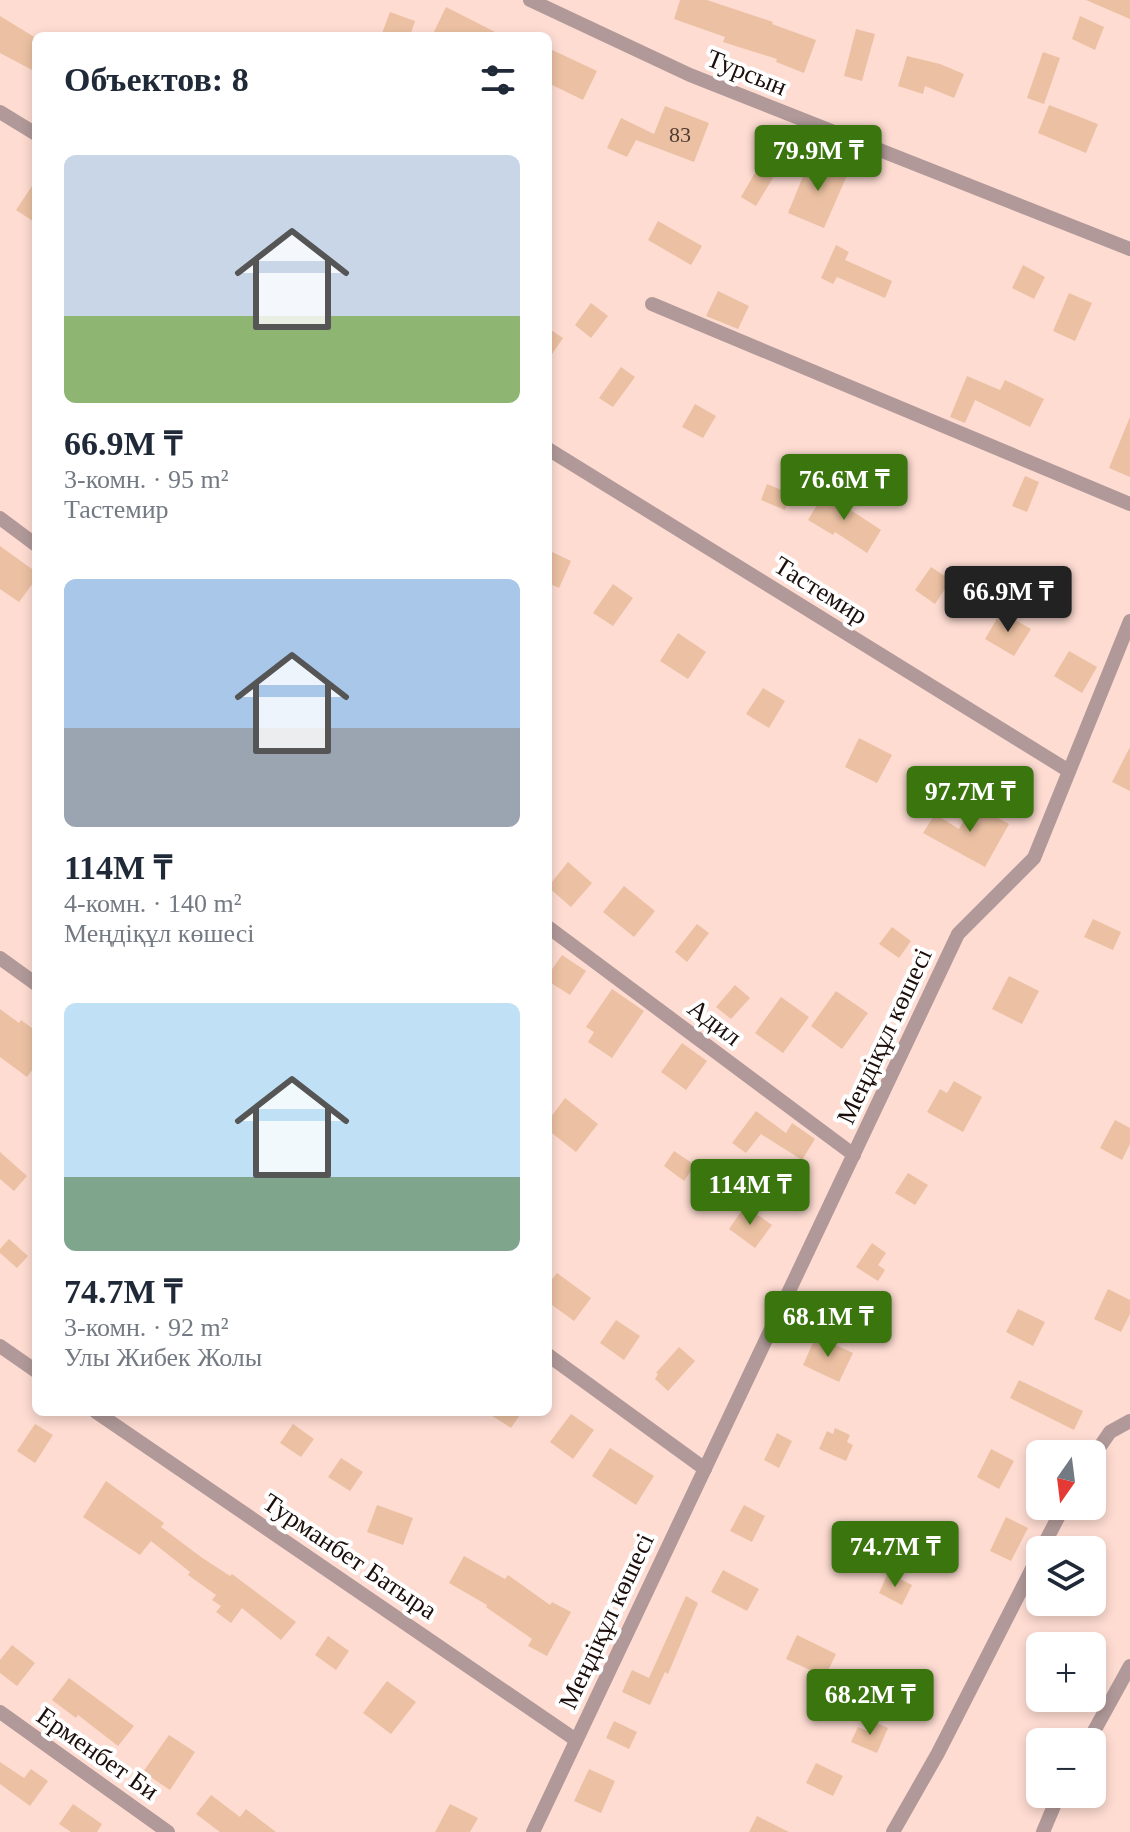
<!DOCTYPE html>
<html lang="ru">
<meta charset="utf-8">
<style>
:root{--surface:#fff;--page:#f2f2f3;--text:#1f2937;--muted:#747a83;--accent:#3a760d}
body{margin:0;font-family:Georgia,serif;background:var(--page);color:var(--text);height:100vh;display:flex;flex-direction:column;font-size:30px;white-space:nowrap}
*{box-sizing:border-box;margin:0}
p{font-size:26px;color:var(--muted)}
.icon{flex:none;width:44px;height:44px;fill:none;stroke:currentColor;stroke-width:2;stroke-linecap:round;stroke-linejoin:round}
.map{position:relative;flex:1;overflow:hidden}
.side{position:absolute;left:32px;top:32px;width:520px;height:1384px;display:flex;flex-direction:column;background:var(--surface);border-radius:12px;box-shadow:0 4px 12px #0003}
.side>*{flex:none}
.needle{width:52px;rotate:194deg}
.fabs{position:absolute;left:1026px;top:1440px;display:grid;gap:16px}
.fabs a{display:grid;place-items:center;width:80px;height:80px;border-radius:12px;background:var(--surface);box-shadow:0 4px 12px #0003;font-size:40px}
.price{position:absolute;translate:-50% -68px;padding:0 18px;border-radius:8px;background:var(--accent);color:#fff;font-size:26px;line-height:52px;filter:drop-shadow(0 2px 4px #0008)}
.price::after{content:'';position:absolute;left:50%;top:48px;width:24px;height:18px;margin-left:-12px;background:inherit;clip-path:polygon(0 0,100% 0,50% 100%)}
.price.selected{background:#222;color:#fff}
ul{padding:0;list-style:none}
li{display:grid;align-content:center;gap:16px;height:424px;padding:0 32px}
li span{display:grid;place-items:center;height:248px;border-radius:12px;color:#555}
li>.icon{margin-inline-start:auto}
span .icon{width:144px;height:144px;fill:#fffc;stroke-width:1}
li b{font-size:34px}
h2{display:flex;justify-content:space-between;align-items:center;height:96px;padding:0 32px;font-size:34px}
.map>svg:first-child{display:block}
.building{fill:#ecc1a3}
.lines{fill:none;stroke-linecap:round;stroke-linejoin:round}
.minor{stroke:#b19999;stroke-width:14}
.labels{text-anchor:middle;stroke-width:8;stroke-linejoin:round;paint-order:stroke}
.number-label{font-size:22px;fill:#503b30}
.street-label{font-size:26px;fill:#1c0e0a;stroke:#fff}
</style>
<div class="map">
<svg width="1130" height="1832" viewBox="0 0 1130 1832">
<rect width="100%" height="100%" fill="#fedcd2"/>
<g class="building">
<polygon points="680,0 707,0 773,22 772,24 816,40 804,73 776,62 777,59 723,42 725,37 674,19"/>
<polygon points="1086,0 1130,0 1130,19"/>
<polygon points="446,7 503,36 432,36"/>
<polygon points="390,12 415,21 410,36 381,36"/>
<polygon points="0,16 36,38 36,72 0,53"/>
<polygon points="1080,16 1104,27 1095,50 1072,39"/>
<polygon points="856,29 875,34 862,81 844,76"/>
<polygon points="548,48 597,71 583,100 548,83"/>
<polygon points="1043,52 1060,58 1044,104 1027,98"/>
<polygon points="907,56 940,64 964,74 954,98 925,86 923,94 898,86"/>
<polygon points="1049,105 1098,124 1086,153 1038,133"/>
<polygon points="665,106 709,123 694,162 636,140 627,157 607,148 621,118 654,134"/>
<polygon points="811,157 848,173 824,228 788,213"/>
<polygon points="760,164 776,173 756,206 741,197"/>
<polygon points="36,180 36,223 16,210"/>
<polygon points="658,221 702,246 691,265 648,240"/>
<polygon points="836,245 849,252 845,260 892,281 885,298 837,277 833,284 821,278"/>
<polygon points="1023,265 1045,277 1034,299 1012,288"/>
<polygon points="718,291 749,306 738,329 706,316"/>
<polygon points="1069,293 1092,303 1075,341 1053,331"/>
<polygon points="591,303 608,316 591,338 575,325"/>
<polygon points="548,328 563,338 548,360"/>
<polygon points="621,367 635,377 613,407 599,398"/>
<polygon points="967,376 1000,390 1005,380 1044,399 1030,427 975,400 965,423 950,417"/>
<polygon points="695,404 716,416 703,438 682,427"/>
<polygon points="1130,417 1130,477 1109,468"/>
<polygon points="1025,476 1039,482 1027,512 1012,506"/>
<polygon points="767,484 791,494 785,510 761,500"/>
<polygon points="826,490 851,505 849,509 881,530 867,553 835,532 833,535 808,520"/>
<polygon points="0,546 36,572 36,579 19,602 0,589"/>
<polygon points="548,550 571,561 559,588 548,583"/>
<polygon points="931,567 951,580 935,604 915,590"/>
<polygon points="613,584 633,598 613,626 593,613"/>
<polygon points="1001,612 1031,629 1014,656 985,639"/>
<polygon points="678,633 706,652 688,679 660,661"/>
<polygon points="1069,651 1097,667 1082,693 1054,676"/>
<polygon points="763,688 785,701 769,728 746,714"/>
<polygon points="859,738 892,755 877,783 845,767"/>
<polygon points="1130,747 1130,791 1112,782"/>
<polygon points="973,804 1009,824 985,867 923,833 935,814 959,829"/>
<polygon points="568,862 592,883 571,907 548,887"/>
<polygon points="624,886 655,911 634,937 603,912"/>
<polygon points="1093,919 1121,932 1113,950 1084,937"/>
<polygon points="697,924 709,933 687,962 675,952"/>
<polygon points="892,927 911,941 899,958 879,944"/>
<polygon points="562,955 586,971 570,995 548,981 548,975"/>
<polygon points="1009,976 1039,991 1022,1024 992,1009"/>
<polygon points="735,985 750,998 731,1019 716,1007"/>
<polygon points="612,989 644,1011 612,1058 588,1042 594,1032 586,1027"/>
<polygon points="836,991 868,1013 842,1049 811,1026"/>
<polygon points="781,997 809,1017 783,1053 755,1033"/>
<polygon points="0,1009 19,1023 21,1020 36,1031 36,1065 27,1077 0,1057"/>
<polygon points="682,1043 707,1061 686,1090 661,1072"/>
<polygon points="954,1081 982,1097 963,1132 927,1112 940,1089 947,1093"/>
<polygon points="565,1098 598,1124 576,1152 548,1130 548,1121"/>
<polygon points="756,1111 786,1133 792,1123 815,1139 802,1160 761,1134 746,1153 732,1143"/>
<polygon points="1115,1120 1130,1128 1130,1144 1122,1160 1100,1148"/>
<polygon points="674,1151 695,1165 684,1181 664,1166"/>
<polygon points="0,1152 27,1176 14,1191 0,1179"/>
<polygon points="908,1173 928,1185 915,1205 895,1193"/>
<polygon points="745,1206 772,1225 755,1248 729,1229"/>
<polygon points="9,1239 28,1256 17,1268 0,1253 0,1249"/>
<polygon points="872,1243 886,1253 878,1265 885,1270 878,1281 856,1267"/>
<polygon points="557,1273 591,1298 574,1321 548,1302 548,1284"/>
<polygon points="1108,1289 1130,1300 1130,1314 1121,1332 1094,1319"/>
<polygon points="1018,1309 1045,1322 1033,1346 1006,1332"/>
<polygon points="616,1320 640,1336 624,1360 600,1343"/>
<polygon points="816,1336 853,1353 839,1382 803,1365"/>
<polygon points="679,1347 695,1361 668,1391 655,1379 658,1374 656,1373"/>
<polygon points="1019,1380 1083,1411 1074,1430 1010,1398"/>
<polygon points="486,1412 522,1412 511,1428"/>
<polygon points="571,1414 594,1430 573,1459 550,1442"/>
<polygon points="35,1424 53,1435 35,1463 17,1451"/>
<polygon points="293,1424 314,1439 301,1457 280,1443"/>
<polygon points="835,1428 850,1435 847,1442 853,1445 846,1461 819,1449 827,1431 833,1434"/>
<polygon points="777,1433 792,1441 779,1468 764,1460"/>
<polygon points="610,1448 654,1476 636,1505 592,1476"/>
<polygon points="991,1449 1014,1461 999,1489 977,1477"/>
<polygon points="341,1458 363,1472 350,1491 328,1477"/>
<polygon points="106,1481 164,1523 161,1527 201,1557 230,1576 232,1574 296,1622 281,1640 242,1608 231,1623 216,1612 221,1606 212,1600 216,1595 188,1575 190,1572 151,1541 140,1555 83,1517"/>
<polygon points="377,1505 413,1518 403,1545 367,1532"/>
<polygon points="744,1505 765,1516 752,1542 730,1531"/>
<polygon points="1006,1517 1028,1528 1011,1561 990,1551"/>
<polygon points="464,1556 505,1579 508,1575 550,1605 552,1602 571,1612 547,1656 528,1646 532,1639 486,1607 487,1605 449,1583"/>
<polygon points="723,1570 759,1589 747,1611 711,1592"/>
<polygon points="888,1573 912,1585 902,1605 879,1593"/>
<polygon points="686,1596 698,1603 668,1674 665,1672 650,1705 622,1692 632,1670 649,1678"/>
<polygon points="797,1635 836,1654 825,1677 786,1659"/>
<polygon points="328,1636 349,1651 336,1670 315,1655"/>
<polygon points="12,1645 35,1663 17,1686 0,1673 0,1660"/>
<polygon points="69,1678 134,1726 118,1746 78,1715 76,1718 52,1700"/>
<polygon points="387,1681 416,1702 391,1734 363,1713"/>
<polygon points="614,1721 637,1732 629,1749 606,1738"/>
<polygon points="871,1721 888,1728 877,1753 851,1742 858,1727 867,1731"/>
<polygon points="169,1735 195,1752 170,1790 143,1772"/>
<polygon points="0,1762 24,1778 31,1769 48,1781 30,1806 0,1784"/>
<polygon points="816,1763 843,1776 833,1796 806,1783"/>
<polygon points="589,1769 615,1781 601,1813 574,1801"/>
<polygon points="211,1795 240,1817 246,1809 276,1832 220,1832 196,1814"/>
<polygon points="73,1804 102,1824 97,1832 71,1832 59,1824"/>
<polygon points="450,1804 478,1818 470,1832 435,1832"/>
<polygon points="757,1816 789,1832 749,1832"/>
</g>
<g class="lines">
<g class="minor">
<polyline points="530,0 690,75 1130,249"/>
<polyline points="0,112 36,134"/>
<polyline points="652,304 1130,504"/>
<polyline points="548,449 1069,771"/>
<polyline points="0,518 36,545"/>
<polyline points="548,927 854,1155"/>
<polyline points="0,958 36,984"/>
<polyline points="0,1346 36,1371"/>
<polyline points="548,1355 705,1469"/>
<polyline points="96,1412 576,1740"/>
<polyline points="1092,1458 1110,1432 1130,1421"/>
<polyline points="1041,1550 1064,1506"/>
<polyline points="0,1712 168,1832"/>
<polyline points="1088,1742 1130,1666"/>
<polyline points="533,1832 958,934 1034,858 1130,621"/>
<polyline points="893,1832 938,1753 1040,1553"/>
<polyline points="1043,1832 1059,1794"/>
</g>
</g>
<g class="labels">
<g class="number-label">
<text x="680" y="142">83</text>
</g>
<g class="street-label">
<text transform="translate(747 72) rotate(22)" y="9">Турсын</text>
<text transform="translate(821 590) rotate(32)" y="9">Тастемир</text>
<text transform="translate(715 1022) rotate(37)" y="9">Адил</text>
<text transform="translate(884 1036) rotate(-65)" y="9">Меңдіқұл көшесі</text>
<text transform="translate(350 1556) rotate(34)" y="9">Турманбет Батыра</text>
<text transform="translate(606 1621) rotate(-65)" y="9">Меңдіқұл көшесі</text>
<text transform="translate(98 1753) rotate(35)" y="9">Ерменбет Би</text>
</g>
</g>
</svg>
<div class="fabs">
<a><svg class="needle" viewBox="-14 -14 28 28"><path d="M0-13l5 13h-10z" fill="#e53935"/><path d="M0 13l5-13h-10z" fill="#747a83"/></svg></a>
<a><svg class="icon" aria-label="layers" viewBox="0 0 24 24"><path d="M12 4l9 5-9 5-9-5zM3 14l9 5 9-5"/></svg></a>
<a>+</a>
<a>−</a>
</div>
<b class="price" style="left:818px;top:193px">79.9M ₸</b>
<b class="price" style="left:844px;top:522px">76.6M ₸</b>
<b class="price selected" style="left:1008px;top:634px">66.9M ₸</b>
<b class="price" style="left:970px;top:834px">97.7M ₸</b>
<b class="price" style="left:750px;top:1227px">114M ₸</b>
<b class="price" style="left:828px;top:1359px">68.1M ₸</b>
<b class="price" style="left:895px;top:1589px">74.7M ₸</b>
<b class="price" style="left:870px;top:1737px">68.2M ₸</b>
<section class="side">
<h2>Объектов: 8<svg class="icon" aria-label="filters" viewBox="0 0 24 24"><path d="M4 7h16M4 17h16"/><circle cx="9" cy="7" r="2"/><circle cx="15" cy="17" r="2"/></svg></h2>
<ul>
<li><span style="background:linear-gradient(#c9d6e8 65%,#8fb573 0)"><svg class="icon" aria-label="home" viewBox="0 0 24 24"><path d="M3 11l9-7 9 7M6 9v11h12V9"/></svg></span><div><b>66.9M ₸</b><p>3-комн. · 95 m²</p><p>Тастемир</p></div></li>
<li><span style="background:linear-gradient(#a9c7e8 60%,#9aa5b1 0)"><svg class="icon" aria-label="home" viewBox="0 0 24 24"><path d="M3 11l9-7 9 7M6 9v11h12V9"/></svg></span><div><b>114M ₸</b><p>4-комн. · 140 m²</p><p>Меңдіқұл көшесі</p></div></li>
<li><span style="background:linear-gradient(#bfe0f5 70%,#7fa58c 0)"><svg class="icon" aria-label="home" viewBox="0 0 24 24"><path d="M3 11l9-7 9 7M6 9v11h12V9"/></svg></span><div><b>74.7M ₸</b><p>3-комн. · 92 m²</p><p>Улы Жибек Жолы</p></div></li>
</ul>
</section>
</div>
